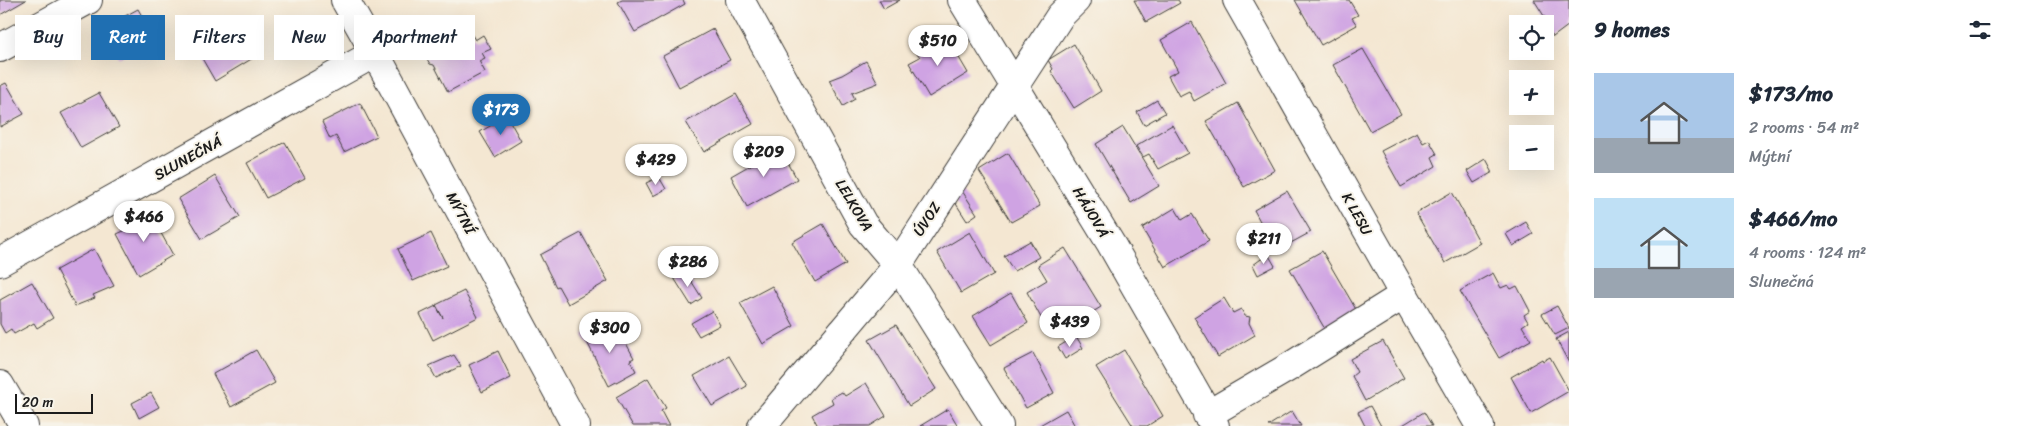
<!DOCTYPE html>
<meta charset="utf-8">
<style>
:root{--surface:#fff;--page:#f2f2f3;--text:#1f2937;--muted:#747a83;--accent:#1f6fb2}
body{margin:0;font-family:Sriracha,sans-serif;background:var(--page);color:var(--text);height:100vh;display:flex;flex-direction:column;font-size:19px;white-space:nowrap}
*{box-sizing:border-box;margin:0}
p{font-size:16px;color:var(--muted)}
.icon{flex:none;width:28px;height:28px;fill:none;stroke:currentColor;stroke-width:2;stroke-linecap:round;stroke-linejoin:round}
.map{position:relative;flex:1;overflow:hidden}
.details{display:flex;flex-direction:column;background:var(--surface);width:450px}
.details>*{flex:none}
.banner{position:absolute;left:15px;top:15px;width:475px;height:45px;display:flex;gap:10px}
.controls{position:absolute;left:1509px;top:15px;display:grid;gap:10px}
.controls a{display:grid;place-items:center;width:45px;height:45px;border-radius:0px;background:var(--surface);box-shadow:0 5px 20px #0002;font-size:25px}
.scale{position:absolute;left:15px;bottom:12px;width:78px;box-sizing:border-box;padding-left:5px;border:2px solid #1c1c1c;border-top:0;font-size:14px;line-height:18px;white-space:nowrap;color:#1c1c1c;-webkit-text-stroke:4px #f7f3e8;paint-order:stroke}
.price{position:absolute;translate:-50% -42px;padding:0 11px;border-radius:18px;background:#fff;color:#222;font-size:16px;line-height:32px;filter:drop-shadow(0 1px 2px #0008)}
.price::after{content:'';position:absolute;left:50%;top:30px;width:15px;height:11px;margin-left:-8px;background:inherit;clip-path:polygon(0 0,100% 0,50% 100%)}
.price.selected{background:var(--accent);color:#fff}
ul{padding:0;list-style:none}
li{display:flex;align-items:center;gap:15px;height:125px;padding:0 25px}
li span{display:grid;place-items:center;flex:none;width:140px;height:100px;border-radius:0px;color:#555}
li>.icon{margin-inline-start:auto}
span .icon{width:60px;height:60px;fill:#fffc;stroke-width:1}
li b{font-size:21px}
h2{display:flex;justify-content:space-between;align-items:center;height:60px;padding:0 25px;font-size:21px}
.pill{padding:0 18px;border-radius:0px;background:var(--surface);box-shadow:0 5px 20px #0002;font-size:18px;line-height:45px}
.pill.selected{background:var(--accent);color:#fff}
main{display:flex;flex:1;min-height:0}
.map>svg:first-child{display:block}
.building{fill:#cfa3e3}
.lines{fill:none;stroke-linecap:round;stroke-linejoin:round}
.minor-casing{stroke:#3c3a37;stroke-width:30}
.minor{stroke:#fff;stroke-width:28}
.labels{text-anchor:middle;stroke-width:4;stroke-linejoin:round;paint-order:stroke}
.street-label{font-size:15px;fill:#1c1c1c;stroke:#f7f3e8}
</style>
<main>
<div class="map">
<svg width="1569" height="426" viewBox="0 0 1569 426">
<rect width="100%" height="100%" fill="#f7f3e8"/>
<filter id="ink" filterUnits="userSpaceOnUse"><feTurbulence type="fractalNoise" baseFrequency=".02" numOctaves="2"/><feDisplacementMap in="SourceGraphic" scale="10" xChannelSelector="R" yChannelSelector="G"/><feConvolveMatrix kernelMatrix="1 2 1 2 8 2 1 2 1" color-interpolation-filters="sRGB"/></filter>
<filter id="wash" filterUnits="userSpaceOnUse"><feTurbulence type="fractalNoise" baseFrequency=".0096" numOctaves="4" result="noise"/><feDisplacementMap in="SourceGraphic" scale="20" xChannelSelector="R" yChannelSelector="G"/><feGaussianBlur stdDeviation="1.12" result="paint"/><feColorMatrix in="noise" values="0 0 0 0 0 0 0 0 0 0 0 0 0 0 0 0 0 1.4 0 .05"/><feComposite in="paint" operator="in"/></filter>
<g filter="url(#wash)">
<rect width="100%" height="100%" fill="#f4e7d2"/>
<g id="blocks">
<g class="building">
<polygon points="0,0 26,0 0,15"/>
<polygon points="622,0 683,0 685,4 635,32 618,2"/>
<polygon points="879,0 900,0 884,9"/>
<polygon points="1134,0 1178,0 1180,3 1146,22"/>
<polygon points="1295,0 1349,0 1358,15 1352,18 1357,25 1321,45"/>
<polygon points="1534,0 1569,0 1569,25 1553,37 1546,26 1549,24"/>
<polygon points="138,9 155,39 118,58 103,28"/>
<polygon points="231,19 253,58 215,81 192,41"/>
<polygon points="1192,22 1226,83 1194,101 1189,91 1179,96 1168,76 1178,71 1161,40"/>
<polygon points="713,29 730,60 679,87 663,56"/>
<polygon points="472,35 475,40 483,35 491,49 482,53 485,58 479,61 485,72 448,92 434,65 430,64 427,59 429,52 434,50 438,51 466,36 467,38"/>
<polygon points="948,39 968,73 929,97 909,63 920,57 916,52 934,41 937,46"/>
<polygon points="1074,44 1101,91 1074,108 1051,71 1053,69 1048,60"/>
<polygon points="1363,49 1401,114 1370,131 1333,65"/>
<polygon points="866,61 878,83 852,93 855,99 843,106 829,80 842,75"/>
<polygon points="6,83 24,114 0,127 0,86"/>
<polygon points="99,93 119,127 81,148 61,113"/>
<polygon points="736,94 753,124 704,152 686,122"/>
<polygon points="1157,100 1165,113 1144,125 1137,112"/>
<polygon points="360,103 377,136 344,152 336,136 330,139 322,122"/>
<polygon points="1238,103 1275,170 1244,187 1206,121"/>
<polygon points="507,116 521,141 495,157 480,132"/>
<polygon points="1172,125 1188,153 1158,169 1149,154 1143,157 1136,146"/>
<polygon points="1123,127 1159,186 1131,203 1096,144"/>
<polygon points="1417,132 1423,143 1429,140 1437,154 1432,157 1436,166 1401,187 1381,151"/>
<polygon points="285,142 305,178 266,198 247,163"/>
<polygon points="780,148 797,179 747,207 731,176"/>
<polygon points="1008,153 1040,206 1011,222 979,171"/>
<polygon points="1486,159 1493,172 1474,183 1467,171"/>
<polygon points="215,176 240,217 202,239 178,199"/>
<polygon points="659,177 666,189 653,196 646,183"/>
<polygon points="957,183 977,214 967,221 951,196"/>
<polygon points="1287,191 1311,232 1276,251 1254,210"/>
<polygon points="1452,192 1480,243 1445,263 1416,213"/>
<polygon points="1175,208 1182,220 1192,214 1209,241 1165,267 1142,228"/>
<polygon points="139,214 142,220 151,215 173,255 139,275 117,234 126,230 122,224"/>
<polygon points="1526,222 1533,234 1513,246 1506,234"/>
<polygon points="823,224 846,264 815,282 792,242"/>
<polygon points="970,232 994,274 961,293 937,252"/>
<polygon points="431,233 447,266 413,281 398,249"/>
<polygon points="581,233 608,281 568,304 558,286 556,287 540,255"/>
<polygon points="1030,241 1039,257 1014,271 1004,256"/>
<polygon points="1065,248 1101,307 1073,324 1066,312 1045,325 1027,292 1047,280 1038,265"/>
<polygon points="94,249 114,286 93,295 95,298 75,306 56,270"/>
<polygon points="1322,251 1361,318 1329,336 1290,269"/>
<polygon points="1268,254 1275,266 1258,275 1253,265"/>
<polygon points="685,271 702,298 691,305 674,278"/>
<polygon points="1493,273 1501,288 1508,285 1511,289 1517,286 1530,311 1524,315 1528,322 1522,326 1531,340 1499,358 1460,291"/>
<polygon points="32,282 53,318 37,328 34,323 14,334 11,329 5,333 0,324 0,300"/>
<polygon points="772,286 794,326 763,344 740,303"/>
<polygon points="464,291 478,317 433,340 420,314 436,306 443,318 436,305"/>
<polygon points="1011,293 1028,323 991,345 973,316"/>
<polygon points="1224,298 1233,313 1241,309 1245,316 1250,317 1249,323 1255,335 1218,357 1194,317"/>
<polygon points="1557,306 1569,328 1555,335 1542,314"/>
<polygon points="712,311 720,325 699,336 691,323"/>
<polygon points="603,323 610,336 620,332 634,358 630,360 636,371 609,386 583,334"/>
<polygon points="896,325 936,389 909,406 869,340"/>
<polygon points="1569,332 1569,363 1556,339"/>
<polygon points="1076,336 1083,348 1065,359 1058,347"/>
<polygon points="1383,341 1404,378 1365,401 1352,376 1357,372 1350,359"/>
<polygon points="256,350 275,383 231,407 213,374"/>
<polygon points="1124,350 1163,416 1147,426 1133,426 1096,367"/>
<polygon points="498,351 511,378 482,392 469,365"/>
<polygon points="1033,353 1054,393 1026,408 1004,368"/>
<polygon points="454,355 461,366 436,378 429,366"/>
<polygon points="729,356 747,386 712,406 694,376"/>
<polygon points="1550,357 1569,391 1531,413 1511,377 1542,359 1543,361"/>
<polygon points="648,378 666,408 661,411 669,426 633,426 616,397"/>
<polygon points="866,383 886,416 870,426 818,426 812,415 833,403 831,398 842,392 845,396"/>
<polygon points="151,393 159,407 139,418 132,403"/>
<polygon points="1370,406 1381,426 1365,426 1358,412"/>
<polygon points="948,409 958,426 920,426"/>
<polygon points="1066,410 1075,426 1038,426"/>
<polygon points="1292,411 1301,426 1268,426"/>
<polygon points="1424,412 1432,426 1401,426"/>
</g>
</g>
</g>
<g filter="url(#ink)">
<use href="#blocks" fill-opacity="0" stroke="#3c3a37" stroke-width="1"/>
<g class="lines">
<defs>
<g id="minor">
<polyline points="345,0 375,53 576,426"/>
<polyline points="740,0 863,224 898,265 999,426"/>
<polyline points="962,0 1111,244 1215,426"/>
<polyline points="1237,0 1404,295 1480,426"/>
<polyline points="0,48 88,0"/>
<polyline points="0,262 375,53"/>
<polyline points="0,385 24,426"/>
<polyline points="1207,415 1289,367 1404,295"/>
<polyline points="762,426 898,265 1060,16 1076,0"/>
</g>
</defs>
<use href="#minor" class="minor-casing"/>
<use href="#minor" class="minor"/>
</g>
</g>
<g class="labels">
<g class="street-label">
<text transform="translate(188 158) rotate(-29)" y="5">SLUNEČNÁ</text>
<text transform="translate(854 205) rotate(59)" y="5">LELKOVA</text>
<text transform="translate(1091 212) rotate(59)" y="5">HÁJOVÁ</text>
<text transform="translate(461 213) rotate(62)" y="5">MÝTNÍ</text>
<text transform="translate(1357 214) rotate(61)" y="5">K LESU</text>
<text transform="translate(927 219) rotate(-57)" y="5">ÚVOZ</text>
</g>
</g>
</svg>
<div class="controls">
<a><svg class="icon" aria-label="locate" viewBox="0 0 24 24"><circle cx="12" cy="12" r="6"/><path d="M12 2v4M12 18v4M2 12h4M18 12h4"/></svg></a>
<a>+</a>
<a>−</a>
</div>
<div class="scale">20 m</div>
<b class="price" style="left:938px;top:67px">$510</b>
<b class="price selected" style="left:501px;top:136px">$173</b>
<b class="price" style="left:764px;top:178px">$209</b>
<b class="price" style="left:656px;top:186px">$429</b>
<b class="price" style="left:144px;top:243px">$466</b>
<b class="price" style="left:1264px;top:265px">$211</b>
<b class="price" style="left:688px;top:288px">$286</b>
<b class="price" style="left:1070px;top:348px">$439</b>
<b class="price" style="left:610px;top:354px">$300</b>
<div class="banner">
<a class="pill">Buy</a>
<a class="pill selected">Rent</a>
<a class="pill">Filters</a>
<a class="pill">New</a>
<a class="pill">Apartment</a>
</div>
</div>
<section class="details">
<h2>9 homes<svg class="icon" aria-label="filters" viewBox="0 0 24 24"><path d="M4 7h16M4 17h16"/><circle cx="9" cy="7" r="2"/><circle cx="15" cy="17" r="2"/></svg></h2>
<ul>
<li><span style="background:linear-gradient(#a9c7e8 65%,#9aa5b1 0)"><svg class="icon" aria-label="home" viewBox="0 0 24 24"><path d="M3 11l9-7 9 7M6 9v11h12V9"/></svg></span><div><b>$173/mo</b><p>2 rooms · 54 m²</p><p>Mýtní</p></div></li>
<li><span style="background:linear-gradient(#bfe0f5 70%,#9aa5b1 0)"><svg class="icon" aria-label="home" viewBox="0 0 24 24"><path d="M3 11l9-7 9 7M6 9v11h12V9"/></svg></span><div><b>$466/mo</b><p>4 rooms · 124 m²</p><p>Slunečná</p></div></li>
</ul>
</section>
</main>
